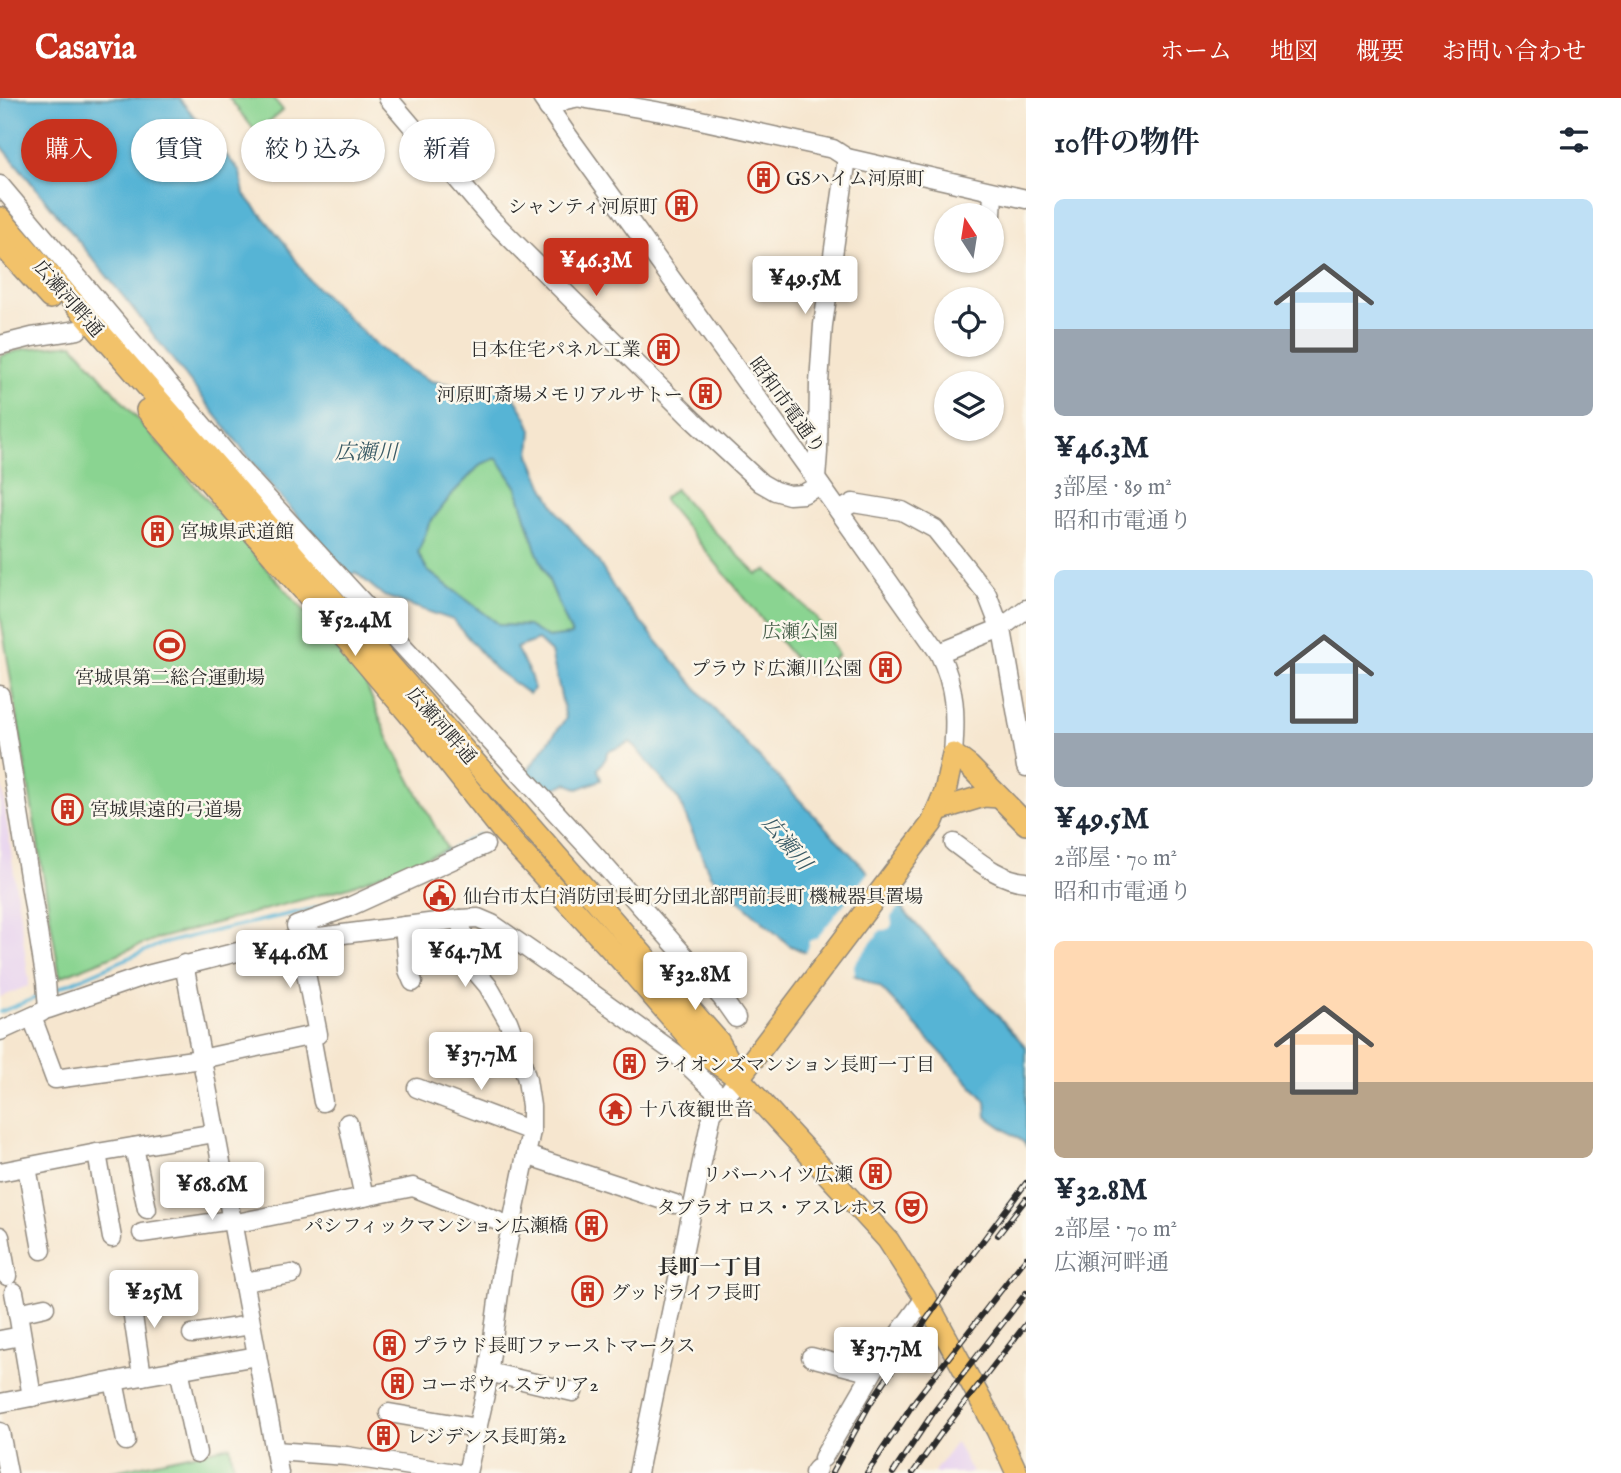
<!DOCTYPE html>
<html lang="ja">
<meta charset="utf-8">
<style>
:root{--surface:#fff;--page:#f2f2f3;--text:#1f2937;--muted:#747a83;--accent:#c8321e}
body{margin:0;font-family:"IM FELL English","Noto Serif JP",serif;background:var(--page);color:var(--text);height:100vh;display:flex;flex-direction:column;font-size:26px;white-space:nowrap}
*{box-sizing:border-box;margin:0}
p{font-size:23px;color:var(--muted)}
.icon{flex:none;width:38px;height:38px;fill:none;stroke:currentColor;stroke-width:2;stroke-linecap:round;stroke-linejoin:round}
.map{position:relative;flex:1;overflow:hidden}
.panel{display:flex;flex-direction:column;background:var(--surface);width:595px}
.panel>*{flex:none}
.hud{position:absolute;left:21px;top:21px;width:665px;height:63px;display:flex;gap:14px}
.needle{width:46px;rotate:348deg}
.buttons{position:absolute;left:934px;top:105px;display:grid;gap:14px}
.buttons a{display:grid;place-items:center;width:70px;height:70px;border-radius:50%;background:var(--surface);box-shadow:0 2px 5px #0004;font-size:35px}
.price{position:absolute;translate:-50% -60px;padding:0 16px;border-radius:7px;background:#fff;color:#222;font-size:23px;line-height:46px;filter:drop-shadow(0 2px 4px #0008)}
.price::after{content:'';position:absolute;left:50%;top:42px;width:21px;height:16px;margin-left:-10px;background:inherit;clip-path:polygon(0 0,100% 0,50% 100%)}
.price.on{background:var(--accent);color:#fff}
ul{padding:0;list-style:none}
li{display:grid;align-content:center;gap:14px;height:371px;padding:0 28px}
li span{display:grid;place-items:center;height:217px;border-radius:10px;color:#555}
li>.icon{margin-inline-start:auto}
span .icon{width:126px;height:126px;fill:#fffc;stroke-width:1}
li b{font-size:30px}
h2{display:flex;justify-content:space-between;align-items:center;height:84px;padding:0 28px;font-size:30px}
.chip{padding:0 24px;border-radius:32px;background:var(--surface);box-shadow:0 2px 5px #0004;font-size:24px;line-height:63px}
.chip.on{background:var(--accent);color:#fff}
header{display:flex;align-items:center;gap:42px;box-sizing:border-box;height:98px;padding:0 35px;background:var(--accent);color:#fff}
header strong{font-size:33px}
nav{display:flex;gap:38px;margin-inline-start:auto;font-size:24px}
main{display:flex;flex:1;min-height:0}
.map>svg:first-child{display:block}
.built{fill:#e7d2ef}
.green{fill:#8ad491;stroke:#5a805e;stroke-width:2}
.water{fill:#56b4d5;stroke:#407080;stroke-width:2;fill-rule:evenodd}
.pier{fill:#f6e6cf}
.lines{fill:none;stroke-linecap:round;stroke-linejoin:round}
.stream{stroke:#56b4d5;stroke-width:3.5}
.minor-casing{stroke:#90887d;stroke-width:21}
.major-casing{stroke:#90887d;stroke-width:24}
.minor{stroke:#fff;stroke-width:18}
.major{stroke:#f2c26a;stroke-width:21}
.rail-casing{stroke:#2b2b2b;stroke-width:6}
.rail{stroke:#fbf7ec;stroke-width:3.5;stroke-dasharray:10;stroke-linecap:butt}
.labels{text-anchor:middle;stroke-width:5;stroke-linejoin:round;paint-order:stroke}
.poi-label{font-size:19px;fill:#2b2b2b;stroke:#fbf7ec;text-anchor:start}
.street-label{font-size:19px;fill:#2b2b2b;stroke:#fbf7ec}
.park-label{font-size:19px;fill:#485e4a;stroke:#fbf7ec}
.water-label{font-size:21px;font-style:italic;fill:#3a5b66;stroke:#fbf7ec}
.neighbourhood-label{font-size:21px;font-weight:bold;fill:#2b2b2b;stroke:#fbf7ec}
</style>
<header>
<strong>Casavia</strong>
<nav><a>ホーム</a><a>地図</a><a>概要</a><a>お問い合わせ</a></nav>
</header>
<main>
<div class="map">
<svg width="1026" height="1375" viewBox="0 0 1026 1375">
<rect width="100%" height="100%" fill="#fbf7ec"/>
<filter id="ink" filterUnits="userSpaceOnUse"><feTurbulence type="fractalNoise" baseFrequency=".0143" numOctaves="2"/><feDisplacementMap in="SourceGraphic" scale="14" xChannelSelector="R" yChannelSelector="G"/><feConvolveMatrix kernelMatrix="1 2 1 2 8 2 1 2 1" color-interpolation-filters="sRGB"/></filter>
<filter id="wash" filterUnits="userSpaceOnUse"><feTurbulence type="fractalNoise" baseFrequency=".00686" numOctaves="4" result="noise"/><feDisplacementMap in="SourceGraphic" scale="28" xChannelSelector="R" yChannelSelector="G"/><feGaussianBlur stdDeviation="1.57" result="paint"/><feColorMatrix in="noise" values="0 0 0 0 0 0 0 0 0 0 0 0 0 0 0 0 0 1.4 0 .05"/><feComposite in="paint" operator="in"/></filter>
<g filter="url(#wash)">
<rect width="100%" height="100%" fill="#f6e6cf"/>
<g class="built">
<polygon points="0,676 29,883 28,888 0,899"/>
<polygon points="956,1344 972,1375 933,1375"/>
</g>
<g class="green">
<polygon points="229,0 273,0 283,12 256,34"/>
<polygon points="73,246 258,461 364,581 388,640 447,751 349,789 153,842 60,879 0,515 0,258 24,251"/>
<polygon points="497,359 517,390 536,452 572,537 548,540 528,528 500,527 428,473 418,455 429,426 454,394 481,366"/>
<polygon points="675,391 700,419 757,476 767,472 816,519 838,557 808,577 663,401"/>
<polygon points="230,1348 235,1375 106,1375"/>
</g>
<path class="water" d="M0 0H179L240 74 244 96 284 144 309 182 375 246 408 271 431 283 455 287 503 293 513 297 527 320 532 332 530 357 543 388 559 416 598 463 618 497 719 617 897 805 1026 949V1048L1023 1044 987 1019 986 1003 880 889 789 847 710 777 679 702 631 644 607 654 606 660 598 671 601 682 578 691 567 685 547 694 523 679 566 620 551 554 538 542 516 550 530 576 534 591 529 596 495 571 453 522 384 498 355 474 350 478 272 389 131 208 0 46ZM497 360 517 390 536 452 572 537 548 540 528 528 500 527 428 473 418 455 429 426 454 394 481 366Z"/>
<polygon class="pier" points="870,772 902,805 891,819 892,826 890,830 885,832 881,832 854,867 855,875 851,879 803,858 808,851 809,843 817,840 847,802 847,794 855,791"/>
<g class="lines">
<g class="stream">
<polyline points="430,763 478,737"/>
<polyline points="54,892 161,846 197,837 325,808 365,792"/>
<polyline points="0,914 40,898"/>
</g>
</g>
</g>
<g filter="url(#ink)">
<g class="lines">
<defs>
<g id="minor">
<polyline points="388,0 492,122 693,322 761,385 775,393 789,397 803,396 820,387"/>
<path d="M542 0 566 35 816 381 939 555C956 590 956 618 953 656"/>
<polyline points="581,0 673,16 833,51 847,60 1026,101"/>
<polyline points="548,10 565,2 575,0"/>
<polyline points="0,87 233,363 595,757 722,900 736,920"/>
<polyline points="992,117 993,94"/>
<polyline points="0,247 32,239 78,232"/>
<polyline points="816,381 818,354 819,285 823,227 847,60"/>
<polyline points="839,413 853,405 902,413 935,431 987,496 1003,537 1026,669"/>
<polyline points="939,555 1001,530 1026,511"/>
<polyline points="0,597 46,884 48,911 147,877 273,845 460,821 467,856 477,875 488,888 508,923 517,947 527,982 531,1008 531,1033 502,1173 486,1292 467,1375"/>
<path d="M954 745C976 761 998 782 1026 784"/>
<polyline points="460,821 478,820 492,826 593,896 675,955 723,1001"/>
<polyline points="296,828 349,809 485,747"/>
<polyline points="404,828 408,872 413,884"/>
<polyline points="184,866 279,1375"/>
<polyline points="32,919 55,981 201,961 318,936 299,840"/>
<polyline points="0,933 42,914"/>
<polyline points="311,938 323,1004"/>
<polyline points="417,990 531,1033"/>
<polyline points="348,1025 364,1099"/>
<polyline points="134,1049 147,1111"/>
<polyline points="97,1055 112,1140"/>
<polyline points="526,1057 675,1106"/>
<polyline points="27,1069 42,1152"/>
<polyline points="0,1074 97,1055 215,1035"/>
<polyline points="232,1126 413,1089 510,1128"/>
<polyline points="142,1135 231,1122"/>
<polyline points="0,1138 7,1178"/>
<polyline points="243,1184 292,1176"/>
<polyline points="129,1192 142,1278"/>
<polyline points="14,1194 18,1215"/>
<polyline points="192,1236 251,1227"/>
<polyline points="0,1242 21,1238"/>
<polyline points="811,1259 872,1275"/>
<polyline points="179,1271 197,1355"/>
<polyline points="488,1274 573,1294"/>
<polyline points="114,1283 126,1343"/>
<polyline points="32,1299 18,1215 45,1209"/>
<polyline points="0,1305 114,1283 257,1258"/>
<polyline points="389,1315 477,1330"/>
<polyline points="0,1334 8,1375"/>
<polyline points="275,1353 347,1358 455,1375"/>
<polyline points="823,1360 881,1260 925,1200"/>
<polyline points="638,1375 710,1025 712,1015 739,980"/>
<polyline points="814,1375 817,1371"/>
</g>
<g id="major">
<polyline points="0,120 719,944 739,980 888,1142 925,1200 997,1332 1017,1375"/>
<polyline points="0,145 50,200"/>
<polyline points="147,312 350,546 419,628 504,735 630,872 703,956 734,977"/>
<polyline points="938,712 984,698 999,699"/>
<polyline points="739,980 932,725 945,694 953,656 969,668 1026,726"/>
</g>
</defs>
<use href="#minor" class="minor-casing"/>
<use href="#major" class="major-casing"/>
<use href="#minor" class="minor"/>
<use href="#major" class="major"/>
<defs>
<g id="rail">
<polyline points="998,1137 1026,1101"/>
<polyline points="832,1375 871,1304 910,1245 964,1168 1026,1085"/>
<polyline points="867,1375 917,1300 1026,1160"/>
<polyline points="893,1375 933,1315 1026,1195"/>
<polyline points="913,1375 942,1334 1026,1226"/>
</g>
</defs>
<use href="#rail" class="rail-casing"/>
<use href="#rail" class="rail"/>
</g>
</g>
<defs>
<symbol id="building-ring" viewBox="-11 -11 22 22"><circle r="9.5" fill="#fbf7ec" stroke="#c8321e" stroke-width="1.5"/><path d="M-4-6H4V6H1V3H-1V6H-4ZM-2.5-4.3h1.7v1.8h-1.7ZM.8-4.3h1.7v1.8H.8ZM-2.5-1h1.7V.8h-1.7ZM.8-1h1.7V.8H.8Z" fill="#c8321e"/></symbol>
<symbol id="stadium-ring" viewBox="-11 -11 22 22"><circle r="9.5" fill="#fbf7ec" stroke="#c8321e" stroke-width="1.5"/><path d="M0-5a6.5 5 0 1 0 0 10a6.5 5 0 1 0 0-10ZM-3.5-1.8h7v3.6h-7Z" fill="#c8321e"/></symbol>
<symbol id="civic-ring" viewBox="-11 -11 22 22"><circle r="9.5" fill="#fbf7ec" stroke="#c8321e" stroke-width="1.5"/><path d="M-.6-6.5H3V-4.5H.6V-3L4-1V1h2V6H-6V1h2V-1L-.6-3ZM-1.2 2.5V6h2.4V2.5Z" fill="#c8321e"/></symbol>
<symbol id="temple-ring" viewBox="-11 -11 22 22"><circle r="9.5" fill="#fbf7ec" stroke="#c8321e" stroke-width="1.5"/><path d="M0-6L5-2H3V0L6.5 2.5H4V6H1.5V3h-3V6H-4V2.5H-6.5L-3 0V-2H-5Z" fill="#c8321e"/></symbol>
<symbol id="theatre-ring" viewBox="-11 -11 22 22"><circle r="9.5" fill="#fbf7ec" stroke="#c8321e" stroke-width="1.5"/><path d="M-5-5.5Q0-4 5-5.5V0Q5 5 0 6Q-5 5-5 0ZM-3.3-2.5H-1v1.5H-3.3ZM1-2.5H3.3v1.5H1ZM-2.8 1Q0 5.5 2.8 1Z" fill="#c8321e"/></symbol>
</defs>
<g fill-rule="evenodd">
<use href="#building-ring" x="746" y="62" width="35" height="35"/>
<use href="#building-ring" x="664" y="90" width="35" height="35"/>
<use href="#building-ring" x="646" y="234" width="35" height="35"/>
<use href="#building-ring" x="688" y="278" width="35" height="35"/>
<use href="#building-ring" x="140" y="416" width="35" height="35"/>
<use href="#stadium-ring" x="152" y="530" width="35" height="35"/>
<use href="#building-ring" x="868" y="552" width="35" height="35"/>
<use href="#building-ring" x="50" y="694" width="35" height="35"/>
<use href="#civic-ring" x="422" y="780" width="35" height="35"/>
<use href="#building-ring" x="612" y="948" width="35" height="35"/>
<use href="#temple-ring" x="598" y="994" width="35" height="35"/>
<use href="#building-ring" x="858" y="1058" width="35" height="35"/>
<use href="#theatre-ring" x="894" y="1092" width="35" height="35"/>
<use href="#building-ring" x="574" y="1110" width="35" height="35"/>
<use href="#building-ring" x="570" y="1176" width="35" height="35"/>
<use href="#building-ring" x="372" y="1230" width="35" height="35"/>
<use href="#building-ring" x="380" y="1268" width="35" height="35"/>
<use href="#building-ring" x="366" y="1320" width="35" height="35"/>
</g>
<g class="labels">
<g class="poi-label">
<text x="786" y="87">GSハイム河原町</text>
<text x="658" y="115" text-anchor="end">シャンティ河原町</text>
<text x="641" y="258" text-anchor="end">日本住宅パネル工業</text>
<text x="683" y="303" text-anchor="end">河原町斎場メモリアルサトー</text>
<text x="180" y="440">宮城県武道館</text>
<text x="862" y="577" text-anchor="end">プラウド広瀬川公園</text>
<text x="170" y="586" text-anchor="middle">宮城県第二総合運動場</text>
<text x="90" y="718">宮城県遠的弓道場</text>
<text x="463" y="805">仙台市太白消防団長町分団北部門前長町 機械器具置場</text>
<text x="653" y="973">ライオンズマンション長町一丁目</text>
<text x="639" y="1018">十八夜観世音</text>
<text x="853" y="1083" text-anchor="end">リバーハイツ広瀬</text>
<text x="888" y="1116" text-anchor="end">タブラオ ロス・アスレホス</text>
<text x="568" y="1134" text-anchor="end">パシフィックマンション広瀬橋</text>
<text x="611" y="1201">グッドライフ長町</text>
<text x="412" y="1254">プラウド長町ファーストマークス</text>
<text x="420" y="1293">コーポウィステリア2</text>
<text x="407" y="1345">レジデンス長町第2</text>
</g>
<g class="street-label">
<text transform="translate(69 200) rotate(49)" y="7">広瀬河畔通</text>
<text transform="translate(788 307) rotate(54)" y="7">昭和市電通り</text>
<text transform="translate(442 627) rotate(49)" y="7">広瀬河畔通</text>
</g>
<g class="park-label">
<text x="800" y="540">広瀬公園</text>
</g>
<g class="water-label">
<text x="366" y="361">広瀬川</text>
<text transform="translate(787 745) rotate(50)" y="7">広瀬川</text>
</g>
<g class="neighbourhood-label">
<text x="710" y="1176">長町一丁目</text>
</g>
</g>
</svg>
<div class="buttons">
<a><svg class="needle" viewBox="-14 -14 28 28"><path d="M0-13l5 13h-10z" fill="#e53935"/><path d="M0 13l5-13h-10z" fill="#747a83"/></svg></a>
<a><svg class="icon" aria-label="locate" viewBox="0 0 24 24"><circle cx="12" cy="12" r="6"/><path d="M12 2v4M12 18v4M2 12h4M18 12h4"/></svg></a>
<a><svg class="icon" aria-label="layers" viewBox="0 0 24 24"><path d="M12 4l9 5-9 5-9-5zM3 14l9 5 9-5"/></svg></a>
</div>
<b class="price on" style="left:596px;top:200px">¥46.3M</b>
<b class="price" style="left:805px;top:218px">¥49.5M</b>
<b class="price" style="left:355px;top:560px">¥52.4M</b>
<b class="price" style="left:465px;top:891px">¥64.7M</b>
<b class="price" style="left:290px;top:892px">¥44.6M</b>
<b class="price" style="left:695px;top:914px">¥32.8M</b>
<b class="price" style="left:481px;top:994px">¥37.7M</b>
<b class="price" style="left:212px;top:1124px">¥68.6M</b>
<b class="price" style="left:154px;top:1232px">¥25M</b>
<b class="price" style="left:886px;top:1289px">¥37.7M</b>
<div class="hud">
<a class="chip on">購入</a>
<a class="chip">賃貸</a>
<a class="chip">絞り込み</a>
<a class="chip">新着</a>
</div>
</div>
<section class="panel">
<h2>10件の物件<svg class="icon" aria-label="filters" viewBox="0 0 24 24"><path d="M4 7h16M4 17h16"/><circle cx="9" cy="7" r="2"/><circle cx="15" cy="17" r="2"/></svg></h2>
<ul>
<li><span style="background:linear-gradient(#bfe0f5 60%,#9aa5b1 0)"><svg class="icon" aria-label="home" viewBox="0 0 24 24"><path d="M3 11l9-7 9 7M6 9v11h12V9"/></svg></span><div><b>¥46.3M</b><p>3部屋 · 89 m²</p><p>昭和市電通り</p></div></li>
<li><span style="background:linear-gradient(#bfe0f5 75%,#9aa5b1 0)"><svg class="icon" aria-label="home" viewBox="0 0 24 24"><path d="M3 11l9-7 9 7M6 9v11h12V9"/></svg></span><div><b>¥49.5M</b><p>2部屋 · 70 m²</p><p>昭和市電通り</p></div></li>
<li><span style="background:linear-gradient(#ffd9b3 65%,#b9a48a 0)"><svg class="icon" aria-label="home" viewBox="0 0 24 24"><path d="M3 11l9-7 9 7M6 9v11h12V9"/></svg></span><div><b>¥32.8M</b><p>2部屋 · 70 m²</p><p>広瀬河畔通</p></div></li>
</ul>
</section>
</main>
